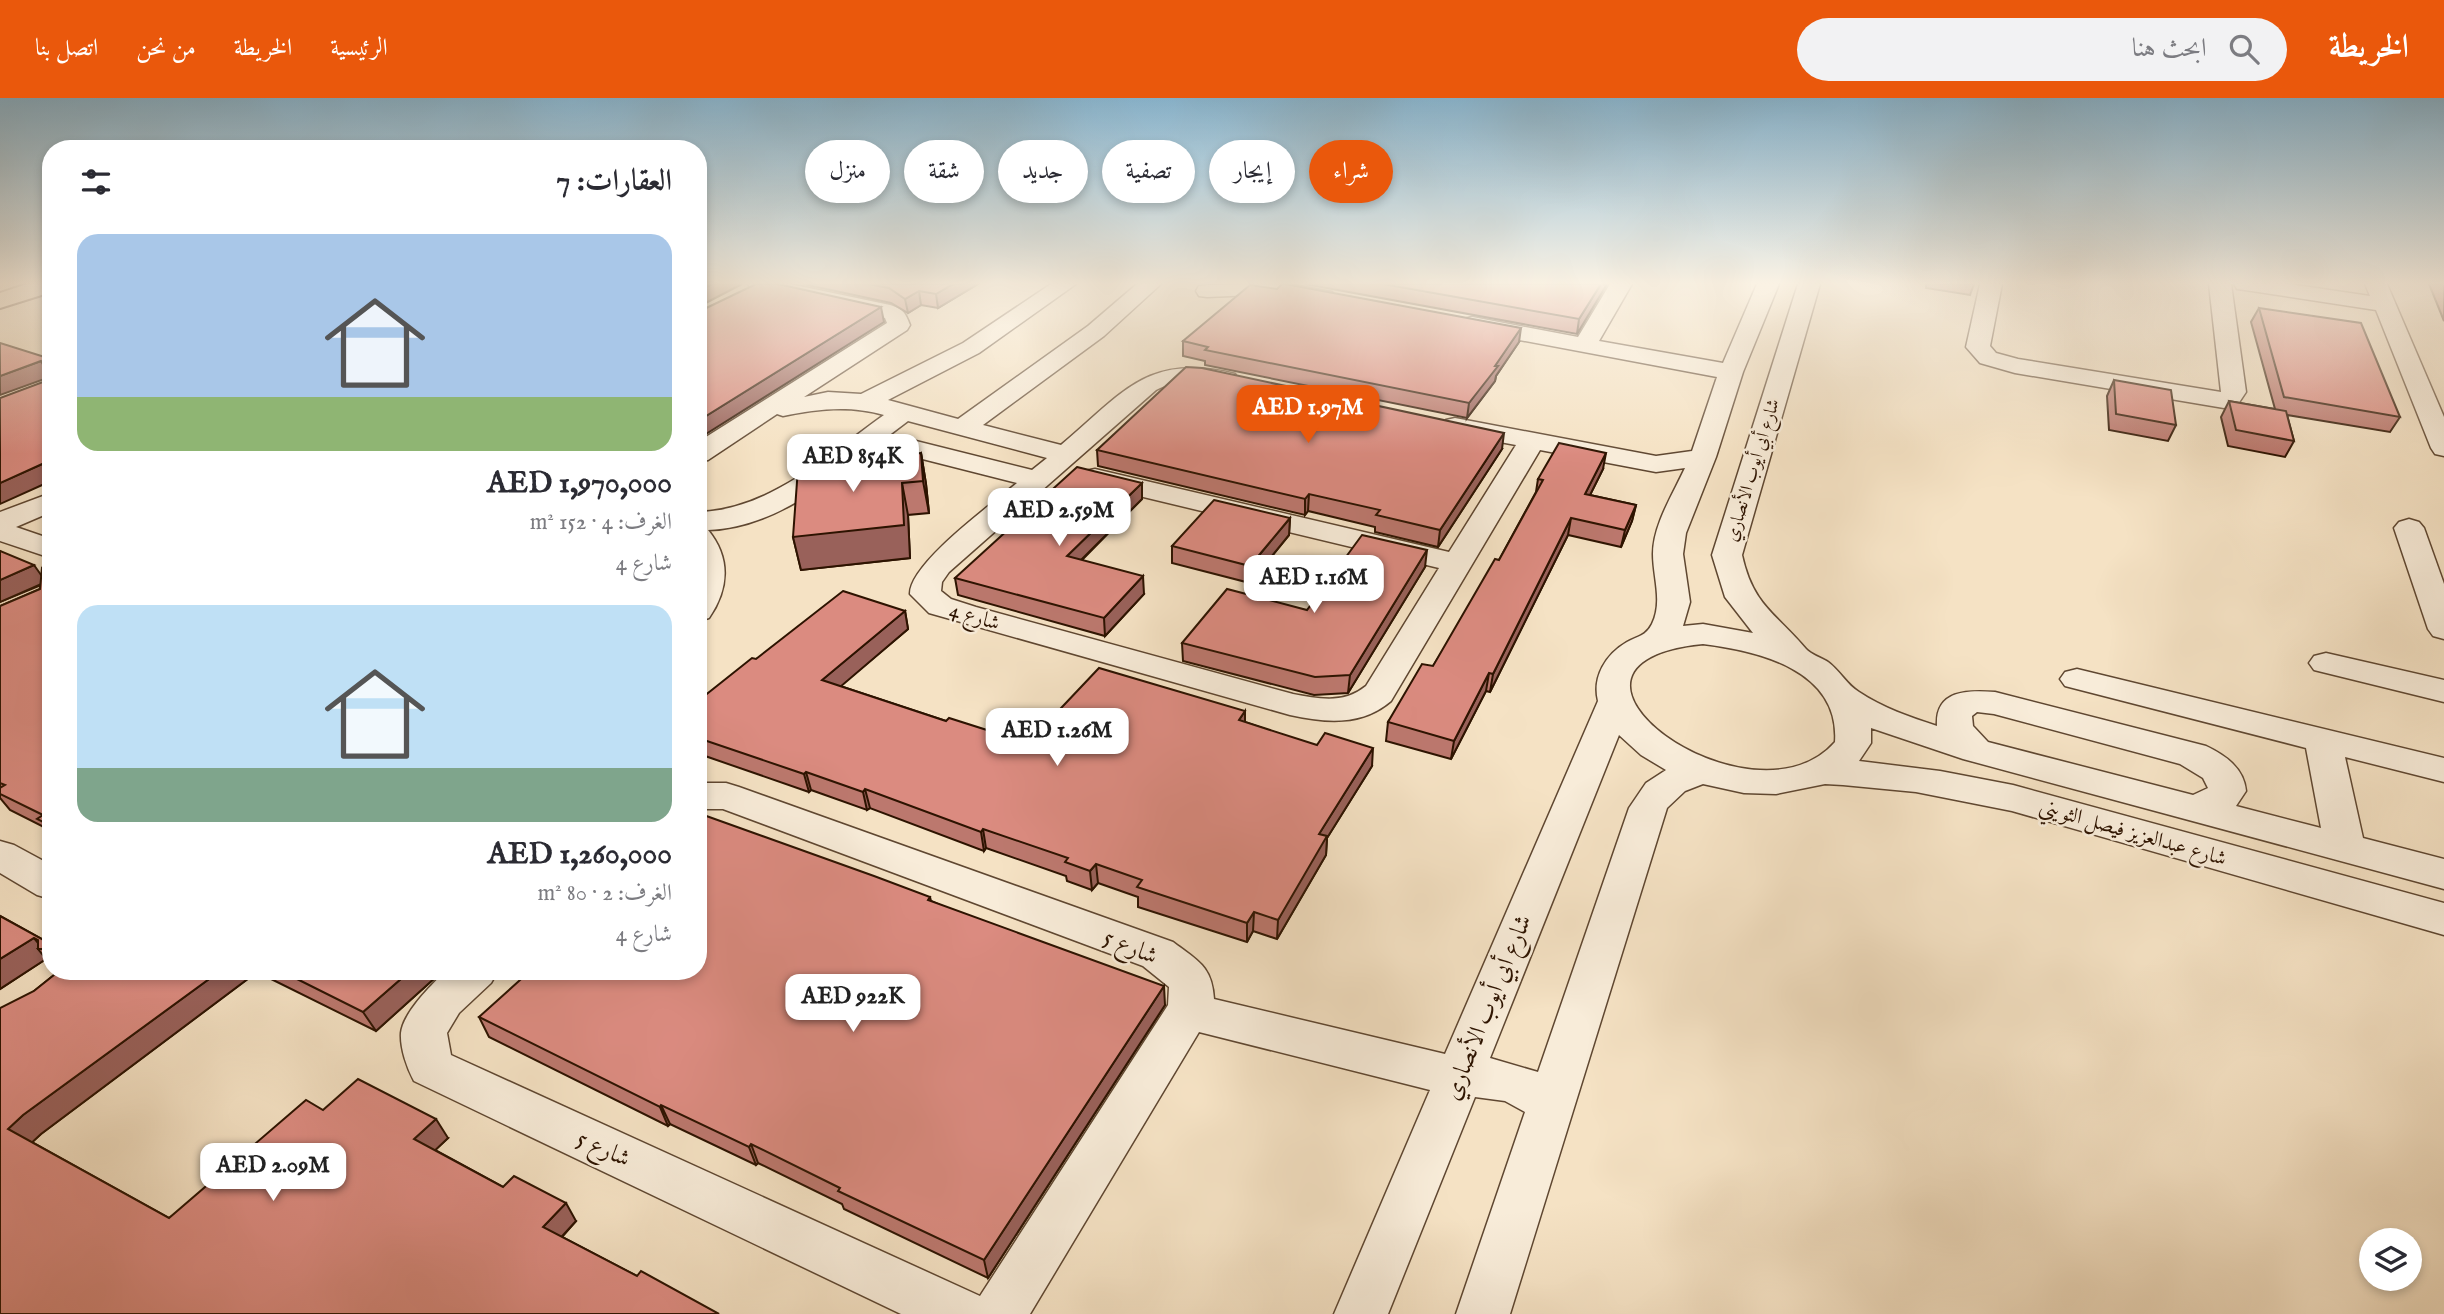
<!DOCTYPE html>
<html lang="ar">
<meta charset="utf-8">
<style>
:root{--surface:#fff;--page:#f2f2f3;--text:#2b2b33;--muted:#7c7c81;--accent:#ea580c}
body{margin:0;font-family:"IM FELL English",Amiri,serif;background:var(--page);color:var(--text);direction:rtl;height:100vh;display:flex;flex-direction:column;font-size:26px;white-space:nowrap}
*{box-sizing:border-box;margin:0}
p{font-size:23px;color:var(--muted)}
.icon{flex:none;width:38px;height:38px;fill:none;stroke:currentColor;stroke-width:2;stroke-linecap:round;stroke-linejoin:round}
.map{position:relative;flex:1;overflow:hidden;direction:ltr}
.details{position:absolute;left:42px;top:42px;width:665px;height:840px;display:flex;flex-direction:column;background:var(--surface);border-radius:28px;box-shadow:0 4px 10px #0003;direction:rtl}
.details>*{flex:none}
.top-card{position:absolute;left:728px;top:42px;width:665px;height:63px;direction:rtl;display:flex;gap:14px}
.fabs{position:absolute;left:2359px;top:1130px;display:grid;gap:14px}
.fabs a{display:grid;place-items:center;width:63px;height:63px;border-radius:50%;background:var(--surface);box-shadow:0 4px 10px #0003;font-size:35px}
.price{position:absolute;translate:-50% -60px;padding:0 16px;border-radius:14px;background:#fff;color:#222;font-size:23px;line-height:46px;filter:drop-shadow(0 2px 4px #0008)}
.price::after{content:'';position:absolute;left:50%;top:42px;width:21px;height:16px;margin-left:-10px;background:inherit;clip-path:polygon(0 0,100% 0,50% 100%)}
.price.on{background:var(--accent);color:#fff}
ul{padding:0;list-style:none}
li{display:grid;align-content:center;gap:14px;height:371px;padding:0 35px}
li span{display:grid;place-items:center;height:217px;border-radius:21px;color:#555}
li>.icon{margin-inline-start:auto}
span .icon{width:126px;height:126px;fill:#fffc;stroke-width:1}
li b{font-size:30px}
h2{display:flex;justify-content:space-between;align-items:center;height:84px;padding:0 35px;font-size:30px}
.chip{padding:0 24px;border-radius:32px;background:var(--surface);box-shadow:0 4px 10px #0003;font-size:24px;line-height:63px}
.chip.on{background:var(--accent);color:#fff}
header{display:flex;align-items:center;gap:42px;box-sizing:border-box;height:98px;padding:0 35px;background:var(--accent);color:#fff}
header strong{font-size:33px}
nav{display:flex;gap:38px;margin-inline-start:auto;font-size:24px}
.search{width:490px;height:63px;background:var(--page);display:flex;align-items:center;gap:18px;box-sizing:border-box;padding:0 24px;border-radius:38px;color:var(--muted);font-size:26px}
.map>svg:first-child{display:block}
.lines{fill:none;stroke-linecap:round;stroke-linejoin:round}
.minor-casing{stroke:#5f4731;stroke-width:3}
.highway-casing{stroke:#2d1300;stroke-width:4}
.minor{fill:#f8ecd9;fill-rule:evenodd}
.highway{fill:#f5e2c4;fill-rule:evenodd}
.wall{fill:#bc786e;stroke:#2d1300;stroke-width:2}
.shaded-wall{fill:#99615a;stroke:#2d1300;stroke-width:2}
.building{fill:#db8b80;stroke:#2d1300;stroke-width:2}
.labels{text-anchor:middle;stroke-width:5;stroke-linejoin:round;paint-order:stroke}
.far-street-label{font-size:18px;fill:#2d1300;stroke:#f8ecd9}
.street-label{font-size:21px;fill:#2d1300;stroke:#f8ecd9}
.near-street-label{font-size:24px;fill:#2d1300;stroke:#f8ecd9}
</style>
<header>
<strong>الخريطة</strong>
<div class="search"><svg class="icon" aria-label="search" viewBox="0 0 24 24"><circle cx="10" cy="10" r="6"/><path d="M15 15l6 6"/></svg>ابحث هنا</div>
<nav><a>الرئيسية</a><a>الخريطة</a><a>من نحن</a><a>اتصل بنا</a></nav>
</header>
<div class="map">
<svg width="2444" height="1216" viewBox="0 0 2444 1216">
<rect width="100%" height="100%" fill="#f5e2c4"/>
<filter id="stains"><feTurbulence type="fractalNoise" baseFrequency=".00286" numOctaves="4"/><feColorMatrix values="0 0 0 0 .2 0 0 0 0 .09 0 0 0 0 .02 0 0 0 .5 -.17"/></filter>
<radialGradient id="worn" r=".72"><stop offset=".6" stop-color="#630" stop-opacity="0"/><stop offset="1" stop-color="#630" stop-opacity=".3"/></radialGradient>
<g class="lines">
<defs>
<g id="minor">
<path d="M748 186H790L890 207C903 211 905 214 910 227L907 232 804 299 828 294 861 296 963 245 1051 186H1076L979 255 888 302 958 321 1088 228 1137 186H1161L1104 238 983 327 1061 347C1122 296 1147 254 1235 276L1238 281 1235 286C1206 293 1189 274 1156 292L949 474 942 484 941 493 951 501 976 509 1293 596C1320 601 1344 606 1366 588L1439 470 1085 385 1081 379 1085 373 1095 371 1449 454 1516 347 1446 334 1442 328 1446 322 1455 320 1656 358 1692 353 1717 279 1472 233 1464 231 1461 226 1464 221 1472 219 1578 239 1610 186H1632L1599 243 1723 265 1757 186H1779L1743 274 1716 359 1686 435 1683 456 1690 504 1683 528 1703 526 1753 535 1725 499 1712 457 1798 186H1820L1742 457C1753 508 1777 516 1806 551 1810 556 1822 560 1828 564 1840 573 1847 587 1859 594 1883 610 1910 619 1937 628 1935 592 1967 592 1995 594L2206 648C2225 657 2244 670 2246 693L2236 708 2321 730 2306 650 2065 588 2060 581 2065 574 2077 571 2444 660V684L2345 659 2363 740 2444 761V791L1963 661 1871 630V645L1859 663 1940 673 2013 687 2444 805V837L2012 713 1916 694 1843 687 1825 686 1776 696 1744 695 1703 686 1685 693 1667 710 1510 1216H1456L1525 1014 1505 1003 1475 999 1388 1216H1334L1430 992 1199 934 1030 1216H901L414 983C407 970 400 950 401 935 403 915 432 886 446 873H498L491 885 459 915 447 935 451 957 980 1198 1168 907 1169 889 1143 868 723 711H698V685H726L739 689 1173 844C1198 863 1212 868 1214 901L1445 956 1598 603C1592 579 1606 556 1627 544 1638 538 1646 538 1652 526 1663 503 1653 480 1653 456 1653 427 1673 396 1685 370L1656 374 1540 352 1391 603C1362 628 1326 625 1290 617L929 515 910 496C909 466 992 406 1017 385L887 352 883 346 887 340 896 338 1032 372 1047 360 908 323C850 366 784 430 708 432 731 460 729 491 709 520L698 523V414C769 413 829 356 884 317 849 307 818 311 783 318L777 316 708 362 698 364V344L887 225 885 220 877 218 759 192 751 191ZM1703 546C1759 553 1840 572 1835 644 1751 739 1510 565 1703 546ZM1977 614 1994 616 2180 666 2203 680 2208 690 2193 697 1988 644 1973 628 1972 618ZM1619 637 1641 657 1666 672 1646 685 1629 710 1538 974 1490 960Z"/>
<polygon points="1288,186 1332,194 1335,199 1332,204 1324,206 1276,196 1207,199 1199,198 1196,193 1199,188 1207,187"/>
<polygon points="1980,186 2002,186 1990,248 1996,255 2018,261 2221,294 2209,186 2231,186 2246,294 2238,306 2224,310 2015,275 1980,265 1966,249"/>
<polygon points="2234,186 2289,186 2370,198 2365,186 2387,186 2444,319 2444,358 2435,356 2431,350 2376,212 2245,192 2237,191"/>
<polygon points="51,395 51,414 16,429 51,441 51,460 0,443 0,414"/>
<polygon points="2409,421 2419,424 2424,430 2444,486 2444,541 2433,538 2428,531 2394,430 2399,424"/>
<polygon points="2326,555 2444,582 2444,604 2314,572 2309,565 2314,558"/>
<polygon points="0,743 14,747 51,767 51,801 37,797 0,775"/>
</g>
<polygon id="highway" points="27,186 51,186 51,194 0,210 0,195"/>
</defs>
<use href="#minor" class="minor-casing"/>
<use href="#highway" class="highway-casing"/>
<use href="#minor" class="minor"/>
<use href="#highway" class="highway"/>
</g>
<g class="wall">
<polygon points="803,186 978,186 938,210 921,207 908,215 891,205"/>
<polygon points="1305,186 1607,186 1577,236"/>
<polygon points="1926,186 1974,186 1970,197 1926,190"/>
<polygon points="2429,186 2444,186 2444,223"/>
<polygon points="2259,210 2400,319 2390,334 2287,317 2294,343 2285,359 2228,348 2221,319 2229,303 2275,311 2251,224"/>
<polygon points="1183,243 1519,244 1496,278 1495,283 1467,320 1205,267 1205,263 1183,258"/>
<polygon points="2114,282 2176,327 2168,343 2109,332 2107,298"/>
<polygon points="1502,351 1438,449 1375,434 1375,429 1308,413 1305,417 1098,368 1097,352"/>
<polygon points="921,355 926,386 929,415 908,417 910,460 801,472 793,439"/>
<polygon points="1603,371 1590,397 1636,407 1632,423 1621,449 1568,437 1490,594 1486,593 1451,661 1386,643 1388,624 1433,568 1499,462 1536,394 1538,381"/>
<polygon points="1142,401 1082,462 1144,496 1105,538 958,497 955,480"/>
<polygon points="1290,420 1289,437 1250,485 1172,465 1172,448"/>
<polygon points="0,453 42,478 51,474 51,740 42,728 10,712 0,700 0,508 40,491 41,487 0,504"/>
<polygon points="1425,469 1348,595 1314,597 1183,563 1182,545 1307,512"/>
<polygon points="905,513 908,531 840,588 946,623 1028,645 1245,624 1372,668 1327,740 1326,757 1277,841 1253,833 1247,844 1138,809 1138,799 1098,785 1092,792 1067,783 1066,778 986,750 984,753 870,710 867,712 811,692 809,694 705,658 698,664 698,603 756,561"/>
<polygon points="930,799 931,803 1165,907 988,1180 844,1111 842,1106 758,1065 756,1067 670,1026 668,1028 489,939 479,919"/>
<polygon points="0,818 51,846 51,867 46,861 0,891"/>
<polygon points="59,873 434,873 437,878 376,933 257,874 41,1036 32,1044 169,1120 323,1012 448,1040 435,1052 503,1089 576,1123 562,1139 637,1178 0,1216 34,893"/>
</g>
<g class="shaded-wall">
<polygon points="712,186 742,186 698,209 698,193"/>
<polygon points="953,186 978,186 938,210 936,196"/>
<polygon points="1601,186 1607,186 1577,236 1579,221"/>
<polygon points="919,193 921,207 908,215 905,201"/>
<polygon points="881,209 884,224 698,341 698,323"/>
<polygon points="1521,230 1519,244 1496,278 1495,283 1467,320 1469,305"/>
<polygon points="41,263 50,279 0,297 0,278"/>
<polygon points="1504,335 1502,351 1438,449 1440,432"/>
<polygon points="921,355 926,386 929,415 923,383"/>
<polygon points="1606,355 1603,371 1582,413 1585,396"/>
<polygon points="51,362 51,383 0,406 0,385"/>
<polygon points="902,385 908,417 910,460 801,472 793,439"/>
<polygon points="1142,385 1142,401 1068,475 1067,458"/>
<polygon points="1309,396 1308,413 1305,417 1305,401"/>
<polygon points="1636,407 1632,423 1621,449 1625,432"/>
<polygon points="1290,420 1289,437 1250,485 1250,468"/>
<polygon points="1571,420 1568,437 1490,594 1493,576"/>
<polygon points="1427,452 1425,469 1348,595 1350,577"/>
<polygon points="34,467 46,484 0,504 0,482"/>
<polygon points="1143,478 1144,496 1105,538 1104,520"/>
<polygon points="905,513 908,531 826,601 822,582"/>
<polygon points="1489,575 1486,593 1451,661 1454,643"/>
<polygon points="1245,613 1245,632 1239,622"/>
<polygon points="698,640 705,658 698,664"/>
<polygon points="1373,650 1372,668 1327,740 1326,757 1277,841 1278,822 1319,736"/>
<polygon points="806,674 811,692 809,694 804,676"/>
<polygon points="865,691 870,710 867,712 863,694"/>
<polygon points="983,731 986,750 984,753 981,734"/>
<polygon points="1096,766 1098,785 1092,792 1090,773"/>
<polygon points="1254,814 1253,833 1247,844 1247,825"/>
<polygon points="34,840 43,851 38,851 46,861 0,891 0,861"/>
<polygon points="220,873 257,873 257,874 41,1036 26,1050 8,1031 23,1017"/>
<polygon points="410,873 434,873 437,878 376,933 363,914"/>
<polygon points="1164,888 1165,907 988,1180 984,1162"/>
<polygon points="661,1007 670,1026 668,1028 660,1009"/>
<polygon points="436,1021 448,1040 427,1060 414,1041"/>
<polygon points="751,1046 758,1065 756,1067 749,1049"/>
<polygon points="566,1105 576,1123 554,1147 543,1129"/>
</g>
<g class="building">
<polygon points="698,186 712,186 698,193"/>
<polygon points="756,186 778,186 881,209 698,323 698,214"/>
<polygon points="868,186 953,186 936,196 919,193 905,201 889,190"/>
<polygon points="1282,186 1285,186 1521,230 1495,268 1498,268 1469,305 1205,252 1208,249 1183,243 1250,187 1277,191"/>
<polygon points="1383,186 1601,186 1579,221"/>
<polygon points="2259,210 2361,225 2400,319 2284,299"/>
<polygon points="0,245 51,261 51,362 0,385 0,300 43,284 45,266 41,263 0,278"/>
<polygon points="1186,269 1202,270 1504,335 1440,432 1376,417 1380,412 1309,396 1305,401 1097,352"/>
<polygon points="2114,282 2171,292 2176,327 2116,316"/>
<polygon points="2229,303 2286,313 2294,343 2236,332"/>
<polygon points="1559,345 1606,355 1585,396 1636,407 1625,432 1571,420 1493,576 1489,575 1454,643 1388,624 1422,566 1433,568 1495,461 1499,462 1543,382 1538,381"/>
<polygon points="921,355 923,383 902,385 904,427 793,439 798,370 804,366"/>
<polygon points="1077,369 1142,385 1067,458 1143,478 1104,520 955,480"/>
<polygon points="1214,402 1290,420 1250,468 1172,448"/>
<polygon points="1362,437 1427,452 1350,577 1315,579 1182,545 1227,491 1307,512"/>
<polygon points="0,453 34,467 0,482"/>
<polygon points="42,470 51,474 51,728 37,721 43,717 0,696 0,690 5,687 0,685 0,508 40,491"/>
<polygon points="843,493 905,513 822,582 946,623 949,620 1028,645 1099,570 1245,613 1239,622 1317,647 1325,635 1373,650 1319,736 1327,738 1278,822 1254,814 1247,825 1137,789 1142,782 1096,766 1090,773 1065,764 1068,760 983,731 981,734 865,691 863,694 806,674 804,676 698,640 698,603 752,560 756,561"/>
<polygon points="698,715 874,778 930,799 928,802 1164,888 984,1162 838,1093 840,1090 751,1046 749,1049 661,1007 660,1009 479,919 530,873 698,873"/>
<polygon points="0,818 51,846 51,851 38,851 38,842 34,840 0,861"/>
<polygon points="59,873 220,873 23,1017 8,1031 169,1120 306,1002 323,1012 358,981 436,1021 414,1041 503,1089 514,1078 566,1105 543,1129 637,1178 641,1173 719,1216 0,1216 0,910 34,893"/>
<polygon points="281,873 410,873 363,914"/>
</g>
<linearGradient id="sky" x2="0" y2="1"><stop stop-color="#89b8d4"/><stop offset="0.52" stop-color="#faf2e4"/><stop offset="1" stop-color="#faf2e4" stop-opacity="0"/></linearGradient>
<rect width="2444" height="356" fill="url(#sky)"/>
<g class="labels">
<g class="far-street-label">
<text transform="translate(1752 372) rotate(-73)" y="6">شارع أبي أيوب الأنصاري</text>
</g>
<g class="street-label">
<text transform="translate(975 518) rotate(17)" y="7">شارع 4</text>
<text transform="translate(2133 734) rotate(16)" y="7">شارع عبدالعزيز فيصل الثويني</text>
</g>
<g class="near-street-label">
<text transform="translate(1131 848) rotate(23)" y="8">شارع 5</text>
<text transform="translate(1487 909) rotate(-68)" y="8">شارع أبي أيوب الأنصاري</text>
<text transform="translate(604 1050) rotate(25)" y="8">شارع 5</text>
</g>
</g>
<rect width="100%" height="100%" filter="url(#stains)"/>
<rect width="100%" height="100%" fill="url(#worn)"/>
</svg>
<div class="fabs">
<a><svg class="icon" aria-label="layers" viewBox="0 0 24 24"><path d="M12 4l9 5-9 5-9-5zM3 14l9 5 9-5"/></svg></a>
</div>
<b class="price on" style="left:1308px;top:347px">AED 1.97M</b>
<b class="price" style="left:853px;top:396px">AED 854K</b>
<b class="price" style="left:1059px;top:450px">AED 2.59M</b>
<b class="price" style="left:1314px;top:517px">AED 1.16M</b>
<b class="price" style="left:1057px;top:670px">AED 1.26M</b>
<b class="price" style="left:853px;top:936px">AED 922K</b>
<b class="price" style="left:273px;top:1105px">AED 2.09M</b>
<div class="top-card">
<a class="chip on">شراء</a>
<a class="chip">إيجار</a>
<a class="chip">تصفية</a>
<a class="chip">جديد</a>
<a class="chip">شقة</a>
<a class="chip">منزل</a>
</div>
<section class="details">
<h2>العقارات: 7<svg class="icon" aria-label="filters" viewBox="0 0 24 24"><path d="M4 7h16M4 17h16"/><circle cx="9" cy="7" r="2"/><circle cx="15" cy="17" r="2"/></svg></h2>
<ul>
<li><span style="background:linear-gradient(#a9c7e8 75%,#8fb573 0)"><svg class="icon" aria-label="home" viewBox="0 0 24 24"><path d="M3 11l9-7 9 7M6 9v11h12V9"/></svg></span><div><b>AED 1,970,000</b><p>الغرف: 4 · 152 m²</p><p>شارع 4</p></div></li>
<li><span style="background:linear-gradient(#bfe0f5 75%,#7fa58c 0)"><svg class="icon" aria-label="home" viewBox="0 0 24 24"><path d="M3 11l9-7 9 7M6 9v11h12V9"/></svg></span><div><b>AED 1,260,000</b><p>الغرف: 2 · 80 m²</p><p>شارع 4</p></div></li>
</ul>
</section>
</div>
